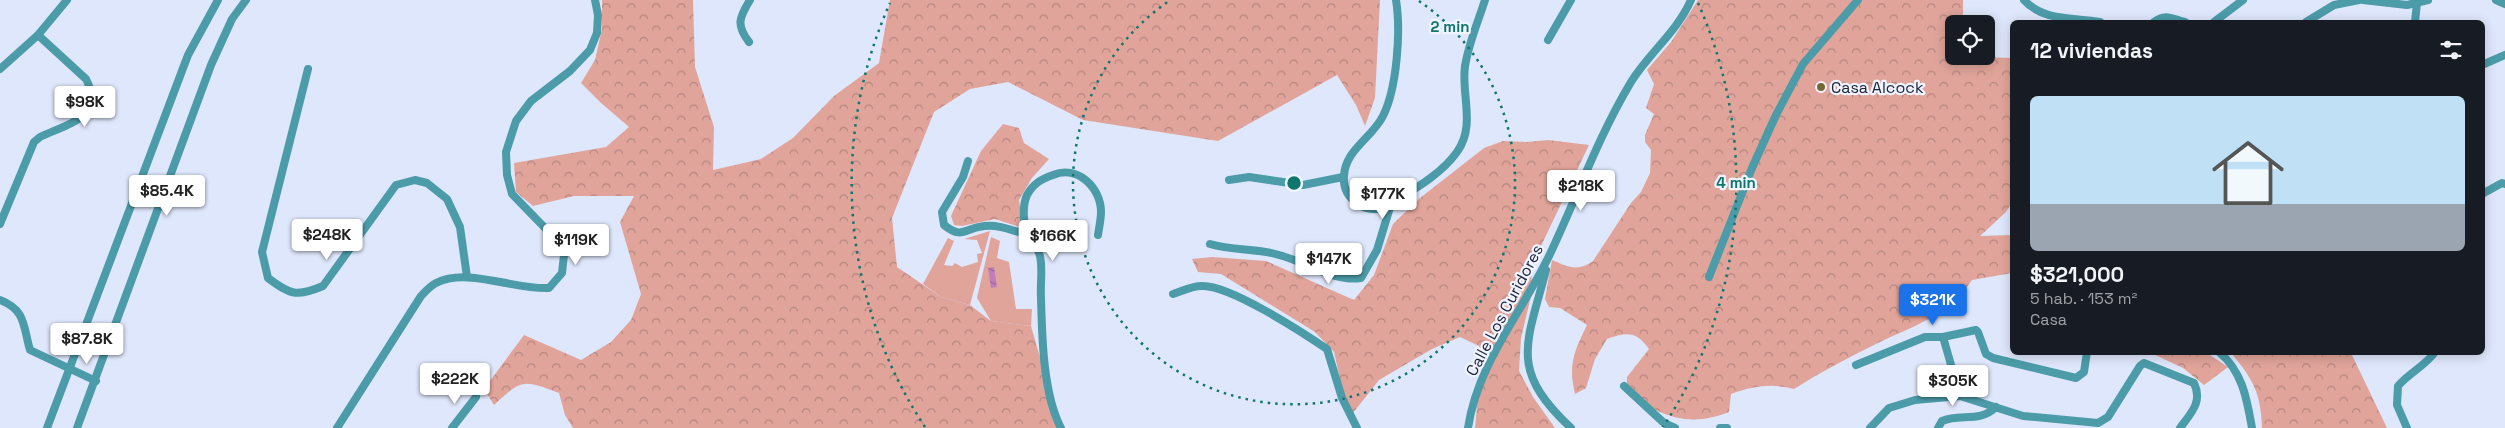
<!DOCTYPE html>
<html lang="es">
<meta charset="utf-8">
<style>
:root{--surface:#171b24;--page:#242831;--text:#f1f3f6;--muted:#9ea1a6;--line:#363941;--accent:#1a73e8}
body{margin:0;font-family:"Space Grotesk",sans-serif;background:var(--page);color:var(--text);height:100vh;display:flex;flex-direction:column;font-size:19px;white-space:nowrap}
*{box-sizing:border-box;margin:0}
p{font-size:16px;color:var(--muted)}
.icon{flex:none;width:28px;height:28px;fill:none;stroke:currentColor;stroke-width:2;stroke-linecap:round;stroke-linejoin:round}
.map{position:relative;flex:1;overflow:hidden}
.sheet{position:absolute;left:2010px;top:20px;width:475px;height:335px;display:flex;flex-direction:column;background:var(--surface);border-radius:8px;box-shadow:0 2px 12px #0003}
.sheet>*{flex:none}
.controls{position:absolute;left:1945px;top:15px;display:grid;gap:10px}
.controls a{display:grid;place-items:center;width:50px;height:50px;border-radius:8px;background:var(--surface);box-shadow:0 2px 12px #0003;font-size:25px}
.price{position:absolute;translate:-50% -42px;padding:0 11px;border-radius:5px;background:#fff;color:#222;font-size:16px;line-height:32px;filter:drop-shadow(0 1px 2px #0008)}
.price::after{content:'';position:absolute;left:50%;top:30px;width:15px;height:11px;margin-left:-8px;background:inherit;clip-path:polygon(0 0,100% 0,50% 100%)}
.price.current{background:var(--accent);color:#fff}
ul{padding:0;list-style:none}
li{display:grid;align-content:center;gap:10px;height:265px;padding:0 20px}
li+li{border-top:1px solid var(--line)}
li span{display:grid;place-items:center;height:155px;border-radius:8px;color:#555}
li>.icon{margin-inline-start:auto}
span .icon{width:90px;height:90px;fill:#fffc;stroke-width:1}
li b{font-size:21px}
h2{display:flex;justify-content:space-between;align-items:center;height:60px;padding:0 20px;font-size:21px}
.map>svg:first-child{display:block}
.green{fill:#e0a49a}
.forest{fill:url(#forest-crowns)}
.water{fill:url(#water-waves)}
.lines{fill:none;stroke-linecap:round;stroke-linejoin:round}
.minor{stroke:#4c9ba9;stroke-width:8}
.ring{fill:none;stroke:#0f766e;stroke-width:2.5;stroke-dasharray:2.5 5}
.poi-dot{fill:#796635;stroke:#f0f4ff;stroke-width:2}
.labels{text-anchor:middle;stroke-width:4.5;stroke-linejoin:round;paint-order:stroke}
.poi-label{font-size:16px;fill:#20263a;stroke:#f0f4ff;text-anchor:start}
.street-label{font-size:16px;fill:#20263a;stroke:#f0f4ff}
.centre{fill:#0f766e;stroke:#f0f4ff;stroke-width:2.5}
.ring-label{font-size:15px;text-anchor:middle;font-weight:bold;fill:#0f766e;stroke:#f0f4ff;stroke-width:4.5;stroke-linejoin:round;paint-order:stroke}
</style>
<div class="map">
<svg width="2505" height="428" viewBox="0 0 2505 428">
<defs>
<pattern id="forest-crowns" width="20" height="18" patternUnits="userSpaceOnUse" patternTransform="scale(1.25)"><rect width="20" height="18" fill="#e0a49a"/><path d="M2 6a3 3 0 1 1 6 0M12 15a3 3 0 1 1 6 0" fill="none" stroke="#b5857f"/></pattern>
<pattern id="water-waves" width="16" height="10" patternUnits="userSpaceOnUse" patternTransform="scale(1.25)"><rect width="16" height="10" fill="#c27ebc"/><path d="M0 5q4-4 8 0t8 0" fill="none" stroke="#9d679a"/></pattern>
</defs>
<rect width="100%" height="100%" fill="#dfe7fc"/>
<g class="green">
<polygon points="990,231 970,305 941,297 923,284 948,238 954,241 944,265 952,266 955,263 962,267 978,262 977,254 982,253 977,240 964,239"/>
<polygon points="991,237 1000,241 997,258 1009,262 1016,309 1032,309 1031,326 991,321 977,298"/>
</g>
<g class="forest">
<path d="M602 0H693L695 67 714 127 713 170 761 159 793 138 834 96 879 63 890 0H1380L1375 98 1365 126 1356 105 1337 75 1218 141 1083 120 1008 82 970 89 934 112 892 218 897 267 941 297 970 305 991 321 1031 326 1060 428H573L565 415 559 393C523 379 522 379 494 405L484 389 524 335 581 360 611 342 631 320 641 294 620 222 634 196H574L533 206 516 192 514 163 606 147 629 127 600 102 581 83 595 60 602 29Z"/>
<path d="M1698 0H1963V24H1954V56L2012 58V203L2006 212 1980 236 2012 235V273L1972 280C1948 316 1915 325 1878 343 1849 357 1821 372 1794 389 1771 383 1754 386 1731 394L1729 412C1689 428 1659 417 1627 390V377L1649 349C1636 331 1627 332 1607 339L1595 359 1586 388 1575 394C1568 364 1574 352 1587 325L1560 308 1549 307 1545 299 1552 260C1568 267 1578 272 1593 261L1631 203 1641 192 1650 173 1651 150 1645 142V135L1654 114 1646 108 1654 84 1647 70 1671 42Z"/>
<polygon points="1003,124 1019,128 1024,143 1049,159 1032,178 1019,200 1023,228 995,219 962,226 954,225 951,216 981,151"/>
<polygon points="1548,140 1589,145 1532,265 1531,296 1521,338 1519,371 1533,397 1555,428 1475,428 1478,396 1487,371 1479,346 1460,337 1432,349 1379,380 1349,418 1334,352 1315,332 1221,274 1198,272 1192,259 1212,257 1266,261 1354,300 1374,275 1393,224 1420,198 1484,148 1503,141 1527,142"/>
<polygon points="2151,353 2207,353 2228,367 2204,385 2183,368"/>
<path d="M2231 353H2351L2387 428H2262C2261 393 2253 379 2231 353Z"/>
</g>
<polygon class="water" points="994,267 997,287 991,288 988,268"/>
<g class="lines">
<g class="minor">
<path d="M1396 0C1401 31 1397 88 1383 116 1372 138 1345 150 1344 176 1342 198 1364 214 1384 208 1409 192 1440 176 1457 152 1476 126 1461 95 1465 66 1469 42 1478 22 1485 0"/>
<path d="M2024 0C2044 22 2074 17 2100 22"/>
<polyline points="2363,0 2407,5 2428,0"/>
<polyline points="2496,0 2505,4"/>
<path d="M2154 22C2166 13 2172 19 2185 22"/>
<polyline points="2214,22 2243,0"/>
<polyline points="2306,22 2334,5 2359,0"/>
<polyline points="2415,22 2417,3"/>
<polyline points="1548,40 1571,0"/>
<path d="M749 42C736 25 739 18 750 0"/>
<polyline points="2482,65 2505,55"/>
<polyline points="0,69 38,35 67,0"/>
<path d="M308 69 262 252 268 278C290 295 297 297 323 286L396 185 415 180 427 183 447 199 460 227 467 277"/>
<path d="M968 161 963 177 942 212 944 225C963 240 964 228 984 226 998 224 1014 231 1028 235"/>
<polyline points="1229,180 1249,177 1303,185 1343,177"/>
<polyline points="2482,194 2502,183 2505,184"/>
<path d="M0 224 34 142 40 137C67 124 106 117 86 79L38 35"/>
<path d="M1210 244C1233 251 1257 248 1279 255 1306 262 1333 282 1361 278L1377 250 1391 204"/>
<path d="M1546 270C1527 344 1508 369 1571 428"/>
<polyline points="1709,277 1752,168 1776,115 1803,64 1858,0"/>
<path d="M1173 294C1182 291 1194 285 1203 286 1231 286 1302 332 1327 349L1342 398 1357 428"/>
<path d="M0 300C26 310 23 326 30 350L96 381"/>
<polyline points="1943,337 1976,330 1978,332 1986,354 1993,358 2076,378 2084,372 2087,352"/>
<path d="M2219 352C2243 372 2247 400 2252 428"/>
<polyline points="1856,365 1925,337 1943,337 1960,396"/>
<polyline points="1624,386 1664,423 1675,428"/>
<polyline points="47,428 188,55 218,0"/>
<polyline points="77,428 211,65 232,19 246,0"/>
<path d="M337 428 421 296C425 292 430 286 436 283 467 267 514 290 549 288L562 273 564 255 549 232 512 194 507 175 506 152 516 121 531 101 570 71 590 50 597 33 598 15 595 0"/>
<polyline points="452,428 476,397"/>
<path d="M1061 428C1043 394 1042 336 1041 298 1040 283 1043 270 1040 256 1038 248 1033 243 1029 236 1023 226 1022 206 1027 195 1033 184 1041 179 1053 175 1077 165 1101 187 1101 212 1101 219 1099 228 1098 235"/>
<path d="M1468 428C1478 362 1522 313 1550 254 1577 197 1598 137 1631 82 1649 53 1677 32 1691 0"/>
<polyline points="1720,428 1727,428"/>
<path d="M1870 428 1889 408 1915 400 1960 396 2023 416 2098 423 2108 417 2140 366 2144 363 2194 383C2203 402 2191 413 2180 428"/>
<path d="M1938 428 1942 421C1960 413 1980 423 1996 407"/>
<path d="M2407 428 2397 405 2398 386C2409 373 2425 366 2435 352"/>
</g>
</g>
<g class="ring">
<path d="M1419 1A221 221 0 1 1 1169 1"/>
<path d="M925 427A442 442 0 0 1 890 3M1698 3A442 442 0 0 1 1663 427"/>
</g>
<circle class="poi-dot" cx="1821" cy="87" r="5"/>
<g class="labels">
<g class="poi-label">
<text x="1831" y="93">Casa Alcock</text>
</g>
<g class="street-label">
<text transform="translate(1504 310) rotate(-62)" y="6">Calle Los Curidores</text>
</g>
</g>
<circle cx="1294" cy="183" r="8" class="centre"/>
<g class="ring-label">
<text x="1450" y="32">2 min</text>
<text x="1736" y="188">4 min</text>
</g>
</svg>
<div class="controls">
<a><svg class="icon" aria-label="locate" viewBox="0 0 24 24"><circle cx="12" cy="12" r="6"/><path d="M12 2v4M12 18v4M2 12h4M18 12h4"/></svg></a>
</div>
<b class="price" style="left:85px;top:128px">$98K</b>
<b class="price" style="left:1581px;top:212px">$218K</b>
<b class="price" style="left:167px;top:217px">$85.4K</b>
<b class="price" style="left:1383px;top:220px">$177K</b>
<b class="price" style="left:327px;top:261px">$248K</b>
<b class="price" style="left:1053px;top:262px">$166K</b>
<b class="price" style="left:576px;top:266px">$119K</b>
<b class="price" style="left:1329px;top:285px">$147K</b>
<b class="price current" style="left:1933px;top:326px">$321K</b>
<b class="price" style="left:87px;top:365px">$87.8K</b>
<b class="price" style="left:455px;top:405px">$222K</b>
<b class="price" style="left:1953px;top:407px">$305K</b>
<section class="sheet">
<h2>12 viviendas<svg class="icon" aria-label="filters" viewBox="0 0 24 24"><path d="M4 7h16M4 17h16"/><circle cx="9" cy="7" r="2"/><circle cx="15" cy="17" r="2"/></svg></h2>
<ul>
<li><span style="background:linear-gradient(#bfe0f5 70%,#9aa5b1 0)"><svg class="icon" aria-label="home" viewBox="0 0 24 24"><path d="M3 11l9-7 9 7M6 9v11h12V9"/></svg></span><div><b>$321,000</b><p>5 hab. · 153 m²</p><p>Casa</p></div></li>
</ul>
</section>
</div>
